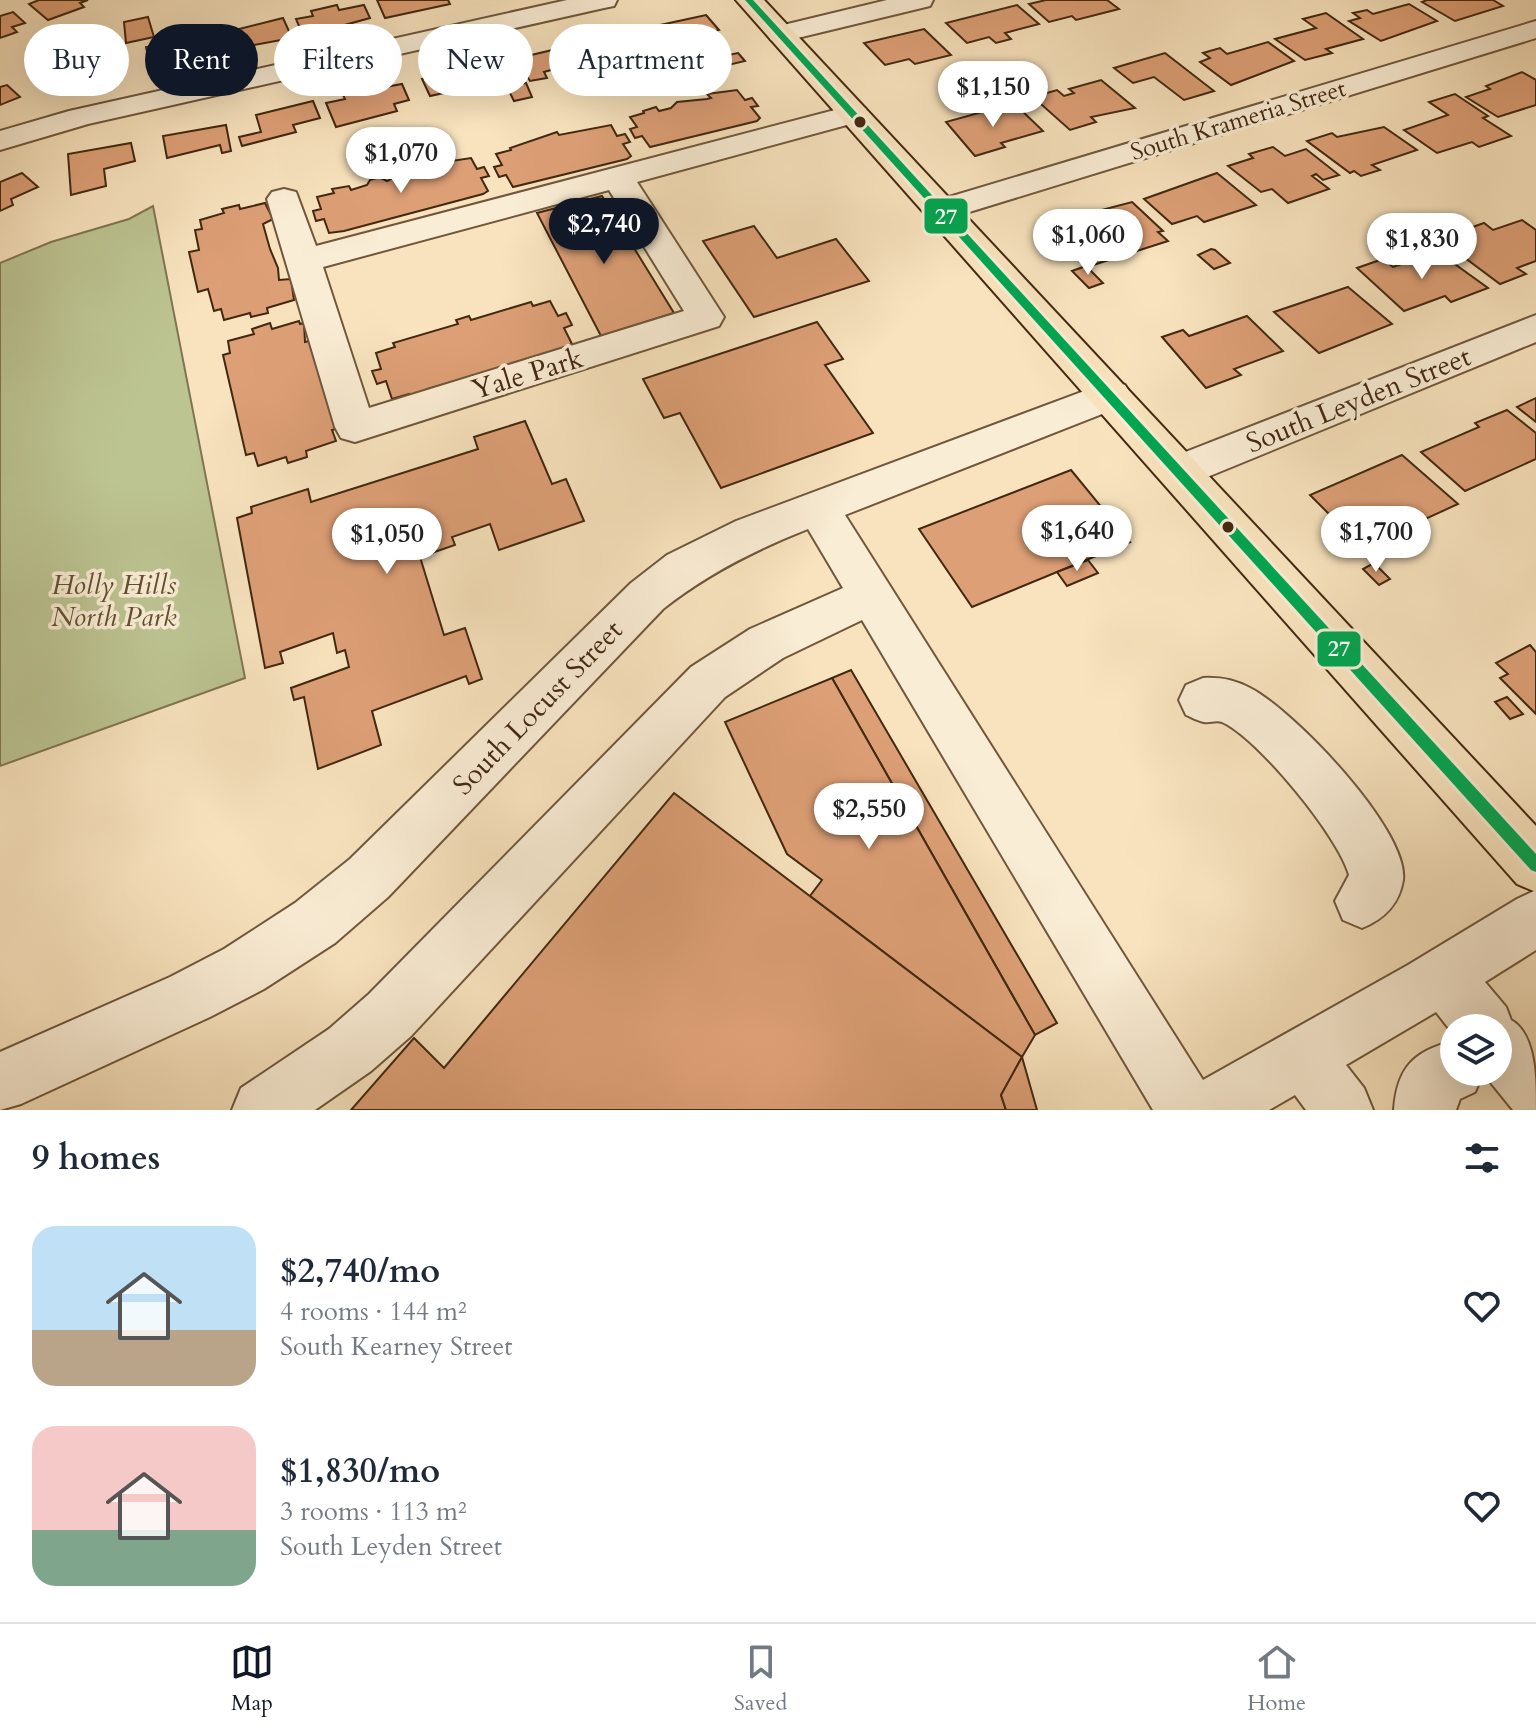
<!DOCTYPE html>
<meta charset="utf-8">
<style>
:root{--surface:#fff;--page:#f6f6f7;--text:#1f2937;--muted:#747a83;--line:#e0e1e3;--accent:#111827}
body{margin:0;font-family:Cardo,serif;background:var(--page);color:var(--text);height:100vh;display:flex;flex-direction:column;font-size:30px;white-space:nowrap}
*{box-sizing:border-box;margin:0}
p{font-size:26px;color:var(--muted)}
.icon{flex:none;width:44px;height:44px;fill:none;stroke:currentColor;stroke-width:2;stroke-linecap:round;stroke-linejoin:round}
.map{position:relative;height:1110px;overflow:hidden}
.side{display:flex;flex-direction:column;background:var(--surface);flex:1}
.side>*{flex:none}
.guide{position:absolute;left:24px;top:24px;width:800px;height:72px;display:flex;gap:16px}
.buttons{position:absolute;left:1440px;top:1014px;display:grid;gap:16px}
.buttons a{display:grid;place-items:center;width:72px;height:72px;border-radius:50%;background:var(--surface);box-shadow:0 8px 32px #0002;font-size:40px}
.price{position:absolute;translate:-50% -68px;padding:0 18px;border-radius:28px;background:#fff;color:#222;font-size:26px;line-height:52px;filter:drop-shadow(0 2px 4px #0008)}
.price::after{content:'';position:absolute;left:50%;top:48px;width:24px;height:18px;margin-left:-12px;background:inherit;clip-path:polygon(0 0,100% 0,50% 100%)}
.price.current{background:var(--accent);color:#fff}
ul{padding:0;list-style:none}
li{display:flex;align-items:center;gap:24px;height:200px;padding:0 32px}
li span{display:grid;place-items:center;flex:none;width:224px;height:160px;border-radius:24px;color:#555}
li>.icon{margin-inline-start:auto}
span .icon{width:96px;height:96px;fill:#fffc;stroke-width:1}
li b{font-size:34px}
h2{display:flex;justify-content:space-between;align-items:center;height:96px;padding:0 32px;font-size:34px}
.chip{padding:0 28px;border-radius:36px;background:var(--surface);box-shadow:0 8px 32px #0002;font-size:28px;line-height:72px}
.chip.current{background:var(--accent);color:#fff}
.tabs{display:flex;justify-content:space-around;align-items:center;height:112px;border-top:2px solid var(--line);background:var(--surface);font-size:22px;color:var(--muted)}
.tabs a{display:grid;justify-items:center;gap:4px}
.tabs .current{color:var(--accent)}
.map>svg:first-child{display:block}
.green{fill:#bcc492;stroke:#7f7651;stroke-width:2}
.building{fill:#dd9f76;stroke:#422810;stroke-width:2}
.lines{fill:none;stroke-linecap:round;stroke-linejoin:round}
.minor-casing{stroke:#70573c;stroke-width:4}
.major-casing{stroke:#422810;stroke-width:4}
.minor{fill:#faedd5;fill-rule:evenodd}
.major{fill:#f8e3be;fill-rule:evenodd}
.bus-1-casing{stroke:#faedd5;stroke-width:6}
.bus-1{fill:#00a651;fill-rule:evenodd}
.bus-dot{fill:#422810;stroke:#faedd5;stroke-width:3}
.labels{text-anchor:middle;stroke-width:7;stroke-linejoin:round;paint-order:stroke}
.far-street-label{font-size:24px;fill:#422810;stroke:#faedd5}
.street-label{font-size:28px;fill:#422810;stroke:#faedd5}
.park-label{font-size:28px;font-style:italic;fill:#604f30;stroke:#faedd5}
.line-badge{stroke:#faedd5;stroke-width:3}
.badge-label{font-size:22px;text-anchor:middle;font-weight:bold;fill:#fff}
</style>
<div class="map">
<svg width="1536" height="1110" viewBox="0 0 1536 1110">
<rect width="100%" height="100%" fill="#f8e3be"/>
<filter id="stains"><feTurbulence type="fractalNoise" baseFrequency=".0025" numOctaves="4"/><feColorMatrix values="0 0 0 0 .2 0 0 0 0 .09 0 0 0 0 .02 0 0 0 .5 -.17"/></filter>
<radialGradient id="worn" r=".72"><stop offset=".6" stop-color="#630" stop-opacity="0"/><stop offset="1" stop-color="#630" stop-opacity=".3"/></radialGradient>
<polygon class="green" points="153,206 245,678 0,766 0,263 51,242 129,219"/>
<g class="building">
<polygon points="39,0 88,0 80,3 84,7 48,20 29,4"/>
<polygon points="377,0 448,0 450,4 385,18"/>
<polygon points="1046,0 1107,0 1119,9 1076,20 1072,16 1049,22 1029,4"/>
<polygon points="1427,0 1493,0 1503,6 1455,21 1422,2"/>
<polygon points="1409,4 1437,21 1381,41 1349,21 1360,18 1353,13 1367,10 1373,14"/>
<polygon points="337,5 339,10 364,5 370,18 319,32 318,30 302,33 296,19 313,16 311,11"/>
<polygon points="1017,5 1039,24 1005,33 1011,39 996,43 989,37 967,43 946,23"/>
<polygon points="13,12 25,23 12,27 17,32 0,38 0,16"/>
<polygon points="1326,13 1363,39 1326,49 1332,53 1305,60 1275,39 1316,28 1303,19"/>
<polygon points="706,15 719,30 715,31 719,36 666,48 651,27"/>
<polygon points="148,17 154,37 126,43 124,22"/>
<polygon points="283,18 292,38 215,52 211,36"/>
<polygon points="640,28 652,44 594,58 582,41"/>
<polygon points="924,29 951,55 915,64 909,59 885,65 864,43"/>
<polygon points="202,39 206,54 150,66 146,47"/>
<polygon points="1268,42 1294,61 1231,85 1200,62 1210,58 1203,53 1220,48 1227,54"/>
<polygon points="55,43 59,60 33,65 32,51"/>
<polygon points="565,47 580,71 567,74 562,67 544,72 547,78 530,81 527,76 516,79 506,61"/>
<polygon points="738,53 745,61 720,67 713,58"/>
<polygon points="1165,53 1214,91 1184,100 1154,77 1133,83 1114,68"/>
<polygon points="115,55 121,78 60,91 58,71"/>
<polygon points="484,64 494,82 430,96 422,79"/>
<polygon points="1522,72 1536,80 1536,105 1498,117 1466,97 1490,89 1486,86"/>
<polygon points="616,78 626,92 611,95 601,81"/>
<polygon points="1101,80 1135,108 1091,117 1096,122 1070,130 1033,97 1057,90 1064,96 1074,93 1069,89"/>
<polygon points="526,83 532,97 514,101 507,87"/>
<polygon points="402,84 409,100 394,104 397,111 336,127 326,103 345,99 343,95"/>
<polygon points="7,85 20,97 0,105 0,87"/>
<polygon points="737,90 745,100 752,98 758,106 751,107 760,118 757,121 650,147 642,136 635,138 630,129 637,127 630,117 644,113 643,111 656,107 659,111 671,108 677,102 707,99 711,98 707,94"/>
<polygon points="1455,94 1488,116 1483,118 1511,136 1479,147 1472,142 1437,153 1404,130 1448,115 1429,102"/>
<polygon points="313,101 320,118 293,125 296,132 242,146 239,137 261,132 256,115"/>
<polygon points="1018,107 1043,131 1001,143 1005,147 975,156 946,122 989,110 993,114"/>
<polygon points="226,125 231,151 222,153 220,145 167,158 163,136"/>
<polygon points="611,125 617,136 625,134 630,142 623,144 631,156 627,159 513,187 506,175 499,177 494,167 502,165 496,154 511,150 510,148 557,132 559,135"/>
<polygon points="1384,127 1417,150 1372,165 1380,170 1361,176 1354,171 1350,173 1307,141 1332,133 1337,137"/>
<polygon points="131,143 135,161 104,169 106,186 71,195 68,154"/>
<polygon points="1273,147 1285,156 1306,149 1339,175 1323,180 1316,174 1312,176 1329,189 1288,203 1272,189 1261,192 1228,166 1253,158 1249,154"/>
<polygon points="471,158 477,169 484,167 489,176 481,178 488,191 483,194 344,231 329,233 324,219 316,221 313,211 321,209 317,197 334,193 332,189 349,186 351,190 367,185 370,180 379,177 387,181 403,172 436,168 440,167 438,163"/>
<polygon points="22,173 38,187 11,199 13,205 0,211 0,182"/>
<polygon points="1217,173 1256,205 1204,222 1197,216 1172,224 1144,199"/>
<polygon points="602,196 674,313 601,336 537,213"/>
<polygon points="1132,202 1163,231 1158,232 1168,241 1090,266 1081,257 1076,258 1044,225"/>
<polygon points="265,203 273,219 263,224 270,249 278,268 279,280 291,279 294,300 267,308 268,313 251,317 250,313 224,320 221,309 214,311 208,289 198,292 189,252 199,250 195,230 202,229 200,220 224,213 222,209 239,205 240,209"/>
<polygon points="1522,220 1536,230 1536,261 1517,268 1526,274 1500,284 1449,246 1463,241 1453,234 1484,223 1493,230"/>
<polygon points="754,226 777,258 836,239 869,281 754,317 703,241"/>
<polygon points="1211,249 1215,250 1230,263 1214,269 1198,255"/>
<polygon points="1438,252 1488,288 1451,302 1445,296 1404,311 1357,268 1383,259 1393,267"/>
<polygon points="1086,266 1103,283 1089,288 1072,271"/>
<polygon points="1348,287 1392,324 1319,353 1274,312"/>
<polygon points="550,301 558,316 566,313 572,325 564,328 572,344 566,346 567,348 427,389 428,391 410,397 409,394 392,399 386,381 377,384 372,371 381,369 376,353 395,347 393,343 458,324 456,320 469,316 471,320 531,302 533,306"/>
<polygon points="1247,316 1283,351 1234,369 1241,375 1206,388 1162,337 1183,330 1189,336"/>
<polygon points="299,321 300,324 304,323 305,342 309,341 336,429 332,430 336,441 306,451 307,457 288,463 286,457 258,466 254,453 246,455 223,355 230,353 228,341 254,334 252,329 270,323 272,329"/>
<polygon points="817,322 843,359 825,365 873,433 721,488 680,413 664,418 643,379"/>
<polygon points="1536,398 1536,422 1517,407"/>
<polygon points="1507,410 1536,433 1536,459 1465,491 1421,452 1479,427 1475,423"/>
<polygon points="525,421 552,484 566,479 584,521 499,550 490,524 452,537 455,545 420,557 444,635 465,628 482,679 469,684 466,676 372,711 381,745 318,769 304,697 294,700 291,688 349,667 345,650 337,653 333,633 280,652 283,663 265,668 237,518 252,513 251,507 308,489 311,502 478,449 474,437"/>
<polygon points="1402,455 1458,504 1401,530 1412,541 1388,552 1377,541 1363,548 1310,495"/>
<polygon points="1071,470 1130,542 972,607 919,529"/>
<polygon points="1088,560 1098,573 1067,586 1057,572"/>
<polygon points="1374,563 1390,579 1379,585 1363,569"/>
<polygon points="1530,645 1536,652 1536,714 1500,678 1508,674 1496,663"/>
<polygon points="851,670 1057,1023 1035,1035 832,678"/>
<polygon points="832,678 1035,1035 1022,1057 810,896 822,880 787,854 725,722"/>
<polygon points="1507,697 1523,714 1510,719 1495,702"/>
<polygon points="674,793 1022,1057 1001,1095 1006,1110 351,1110 414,1038 444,1068"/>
<polygon points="1022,1057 1037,1110 1006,1110 1001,1095"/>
</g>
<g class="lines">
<defs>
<g id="minor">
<polygon points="567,0 617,0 614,6 604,8 88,124 0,150 0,131 69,111"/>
<polygon points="887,0 933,0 930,6 781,42 771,40 767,34 771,28"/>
<polygon points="1536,21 1536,38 953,217 941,220 929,217 924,210 929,203"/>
<path d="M854 105 865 108 869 114 865 120 637 182 724 317 719 326 355 442 341 438 335 427 267 199 272 192 284 189 296 192 316 246ZM609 190 684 311 369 408 323 267Z"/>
<polygon points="1536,315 1536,342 1195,482 1180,487 1165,482 1159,471 1165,460"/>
<path d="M1111 381 1125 385 1131 395 1125 405 845 515 1203 1080 1408 965 1517 899 1536 890V950L1485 982 1506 1007 1511 1020C1536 1034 1536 1079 1536 1110H1513L1483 1073 1475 1092 1460 1099 1456 1110H1394C1397 1068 1413 1051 1454 1041V1072H1498V1028H1454V1035L1436 1012 1346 1065 1364 1088 1373 1110H1306L1295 1095 1269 1110H1153L862 620 783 658 725 697 411 1036 371 1071 315 1110H232L241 1088 329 1029 369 994 691 667 750 629 843 588 808 529C755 550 707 574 663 609L388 897 335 943 264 989 210 1017 21 1104 0 1110V1052L170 977 224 949 295 903 350 859 631 583 667 555 736 521Z"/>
<path d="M1203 678C1220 677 1235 680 1250 688 1292 709 1409 830 1403 880 1399 905 1384 919 1362 928L1343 920 1335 901 1349 875C1339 837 1258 738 1222 722 1216 720 1210 723 1204 722 1198 721 1191 717 1186 715L1179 700 1186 685Z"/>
</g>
<polygon id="major" points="736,0 764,0 1536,826 1536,892 1517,884"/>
</defs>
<use href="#minor" class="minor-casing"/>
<use href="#major" class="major-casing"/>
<use href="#minor" class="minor"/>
<use href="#major" class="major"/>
<defs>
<polygon id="bus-1" points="745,0 753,0 1536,854 1536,872 1531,870"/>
</defs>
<use href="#bus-1" class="bus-1-casing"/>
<use href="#bus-1" class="bus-1"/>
</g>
<g class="bus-dot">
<circle cx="860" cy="122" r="7"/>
<circle cx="1228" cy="527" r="7"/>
</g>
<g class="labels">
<g class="far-street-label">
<text transform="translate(1238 120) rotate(-17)" y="8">South Krameria Street</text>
</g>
<g class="street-label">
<text transform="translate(527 373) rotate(-17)" y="10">Yale Park</text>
<text transform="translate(1358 399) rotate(-22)" y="10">South Leyden Street</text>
<text transform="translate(537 707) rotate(-46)" y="10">South Locust Street</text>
</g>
<g class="park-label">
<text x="114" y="594">Holly Hills<tspan x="114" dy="32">North Park</tspan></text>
</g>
</g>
<g class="line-badge">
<rect x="923" y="197" width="46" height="38" rx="8" fill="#00a651"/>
<rect x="1316" y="630" width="46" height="38" rx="8" fill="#00a651"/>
</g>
<g class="badge-label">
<text x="946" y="224">27</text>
<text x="1339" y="656">27</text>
</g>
<rect width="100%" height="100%" filter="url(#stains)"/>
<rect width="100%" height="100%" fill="url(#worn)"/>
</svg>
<div class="buttons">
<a><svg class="icon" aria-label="layers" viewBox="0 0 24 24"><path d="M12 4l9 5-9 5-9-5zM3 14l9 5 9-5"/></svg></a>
</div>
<b class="price" style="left:993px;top:129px">$1,150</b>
<b class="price" style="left:401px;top:195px">$1,070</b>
<b class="price current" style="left:604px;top:266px">$2,740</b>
<b class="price" style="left:1088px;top:277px">$1,060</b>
<b class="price" style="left:1422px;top:281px">$1,830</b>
<b class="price" style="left:1077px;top:573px">$1,640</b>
<b class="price" style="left:1376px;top:574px">$1,700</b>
<b class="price" style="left:387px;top:576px">$1,050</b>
<b class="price" style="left:869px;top:851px">$2,550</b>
<div class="guide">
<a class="chip">Buy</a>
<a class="chip current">Rent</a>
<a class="chip">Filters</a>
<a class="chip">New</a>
<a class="chip">Apartment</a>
</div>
</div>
<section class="side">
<h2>9 homes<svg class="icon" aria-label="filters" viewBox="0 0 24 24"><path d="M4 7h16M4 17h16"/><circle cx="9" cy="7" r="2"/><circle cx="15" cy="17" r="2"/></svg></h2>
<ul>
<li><span style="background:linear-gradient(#bfe0f5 65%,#b9a48a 0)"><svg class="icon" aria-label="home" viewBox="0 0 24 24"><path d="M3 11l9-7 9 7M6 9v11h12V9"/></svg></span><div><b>$2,740/mo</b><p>4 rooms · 144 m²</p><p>South Kearney Street</p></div><svg class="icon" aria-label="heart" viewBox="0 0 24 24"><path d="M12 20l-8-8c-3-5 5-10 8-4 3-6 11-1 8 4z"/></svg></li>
<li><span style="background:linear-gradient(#f6c9c9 65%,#7fa58c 0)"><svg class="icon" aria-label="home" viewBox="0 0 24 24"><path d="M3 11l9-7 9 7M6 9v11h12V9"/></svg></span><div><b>$1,830/mo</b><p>3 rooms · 113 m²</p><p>South Leyden Street</p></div><svg class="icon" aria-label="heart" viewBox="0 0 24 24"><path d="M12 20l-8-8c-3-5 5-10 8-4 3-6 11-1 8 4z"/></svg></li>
</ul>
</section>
<nav class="tabs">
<a class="current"><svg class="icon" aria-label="map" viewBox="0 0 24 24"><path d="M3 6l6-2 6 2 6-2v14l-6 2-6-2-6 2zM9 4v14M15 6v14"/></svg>Map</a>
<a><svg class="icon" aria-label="saved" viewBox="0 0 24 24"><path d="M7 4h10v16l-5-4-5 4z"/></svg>Saved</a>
<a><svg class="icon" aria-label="home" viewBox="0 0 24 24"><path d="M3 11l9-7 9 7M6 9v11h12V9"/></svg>Home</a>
</nav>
